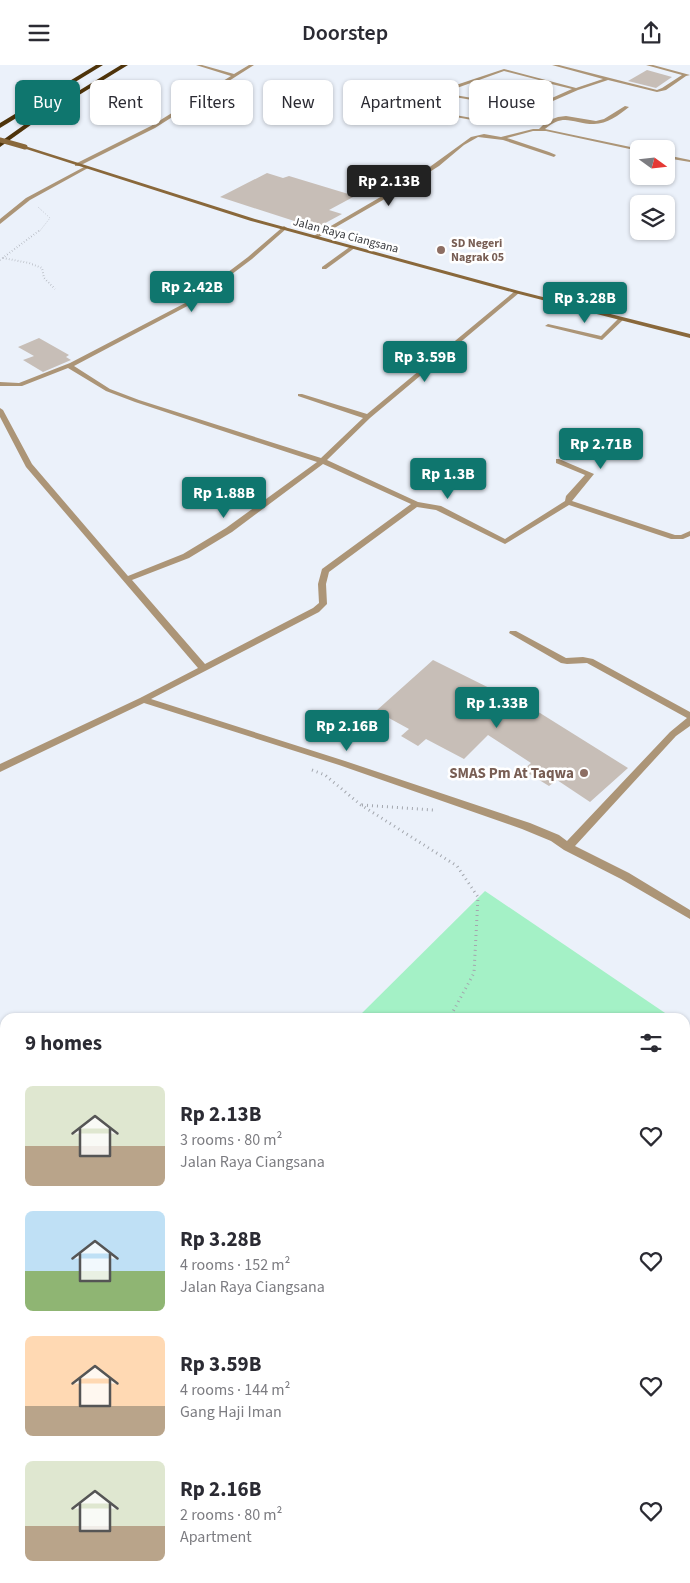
<!DOCTYPE html>
<meta charset="utf-8">
<style>
:root{--surface:#fff;--page:#f7f7f7;--text:#2b2b33;--muted:#7c7c81;--accent:#0f766e}
body{margin:0;font-family:"Source Sans 3",sans-serif;background:var(--page);color:var(--text);height:100vh;display:flex;flex-direction:column;font-size:19px;white-space:nowrap}
*{box-sizing:border-box;margin:0}
p{font-size:16px;color:var(--muted)}
.icon{flex:none;width:28px;height:28px;fill:none;stroke:currentColor;stroke-width:2;stroke-linecap:round;stroke-linejoin:round}
.map{position:relative;flex:1;overflow:hidden}
.sheet{position:absolute;left:0px;top:948px;width:690px;height:571px;display:flex;flex-direction:column;background:var(--surface);border-radius:15px 15px 0 0;box-shadow:0 1px 4px #0004}
.sheet>*{flex:none}
.banner{position:absolute;left:15px;top:15px;width:660px;height:45px;display:flex;gap:10px}
.needle{width:32px;rotate:105deg}
.fabs{position:absolute;left:630px;top:75px;display:grid;gap:10px}
.fabs a{display:grid;place-items:center;width:45px;height:45px;border-radius:8px;background:var(--surface);box-shadow:0 1px 4px #0004;font-size:25px}
.price{position:absolute;translate:-50% -42px;padding:0 11px;border-radius:5px;background:var(--accent);color:#fff;font-size:16px;line-height:32px;filter:drop-shadow(0 1px 2px #0008)}
.price::after{content:'';position:absolute;left:50%;top:30px;width:15px;height:11px;margin-left:-8px;background:inherit;clip-path:polygon(0 0,100% 0,50% 100%)}
.price.on{background:#222;color:#fff}
ul{padding:0;list-style:none}
li{display:flex;align-items:center;gap:15px;height:125px;padding:0 25px}
li span{display:grid;place-items:center;flex:none;width:140px;height:100px;border-radius:8px;color:#555}
li>.icon{margin-inline-start:auto}
span .icon{width:60px;height:60px;fill:#fffc;stroke-width:1}
li b{font-size:21px}
h2{display:flex;justify-content:space-between;align-items:center;height:60px;padding:0 25px;font-size:21px}
.tag{padding:0 18px;border-radius:8px;background:var(--surface);box-shadow:0 1px 4px #0004;font-size:18px;line-height:45px}
.tag.on{background:var(--accent);color:#fff}
header{display:flex;justify-content:space-between;align-items:center;height:65px;padding:0 25px;background:var(--surface);font-size:22px;font-weight:600}
.map>svg:first-child{display:block}
.green{fill:#a4f1c6}
.building{fill:#c7beb7}
.lines{fill:none;stroke-linecap:round;stroke-linejoin:round}
.path-far3{stroke:#a3a7ae;stroke-width:1;stroke-dasharray:0.5 2;stroke-linecap:butt}
.path-far2{stroke:#a3a7ae;stroke-width:2;stroke-dasharray:0.5 2.5;stroke-linecap:butt}
.path-far1{stroke:#a3a7ae;stroke-width:3;stroke-dasharray:1 4;stroke-linecap:butt}
.path{stroke:#a3a7ae;stroke-width:4.5;stroke-dasharray:2 5;stroke-linecap:butt}
.street{fill:#ac9577;fill-rule:evenodd}
.secondary{fill:#89683b;fill-rule:evenodd}
.highway{fill:#4e330a;fill-rule:evenodd}
.secondary-bridge{stroke:#89683b;stroke-width:5}
.education-dot{fill:#8d6e63;stroke:#fff;stroke-width:2}
.labels{text-anchor:middle;stroke-width:5;stroke-linejoin:round;paint-order:stroke}
.far-street-label{font-size:12px;fill:#37393d;stroke:#fff}
.far-education-label{font-size:12px;font-weight:bold;fill:#785e54;stroke:#fff;text-anchor:start}
.education-label{font-size:15px;font-weight:bold;fill:#785e54;stroke:#fff;text-anchor:end}
</style>
<header><svg class="icon" aria-label="menu" viewBox="0 0 24 24"><path d="M4 6h16M4 12h16M4 18h16"/></svg>Doorstep<svg class="icon" aria-label="share" viewBox="0 0 24 24"><path d="M12 15V3M7 8l5-5 5 5M5 13v7h14v-7"/></svg></header>
<div class="map">
<svg width="690" height="1518" viewBox="0 0 690 1518">
<rect width="100%" height="100%" fill="#ebf1fa"/>
<g class="green">
<polygon points="485,826 671,952 358,952"/>
<polygon points="685,962 690,965 690,1040 685,1047"/>
</g>
<g class="building">
<polygon points="647,5 672,12 656,23 628,16"/>
<polygon points="267,108 283,113 289,111 355,131 329,145 342,149 316,163 220,132"/>
<polygon points="39,273 69,290 66,292 71,295 43,307 23,295 34,291 18,282"/>
<polygon points="433,595 540,648 628,703 590,737 557,715 549,721 523,705 531,698 488,670 464,694 426,674 418,681 401,671 409,664 376,646"/>
</g>
<g class="lines">
<polyline class="path-far3" points="38,142 50,153 39,167"/>
<g class="path-far2">
<polyline points="3,193 29,198 42,203 44,213 55,224"/>
<polyline points="0,195 40,165"/>
</g>
<g class="path-far1">
<polyline points="312,705 325,710 361,740 457,801 478,832 474,908 450,952"/>
<polyline points="362,740 433,745"/>
<polyline points="0,974 5,978"/>
</g>
<polyline class="path" points="625,1514 628,1518"/>
<g class="street">
<polygon points="196,0 202,0 234,9 249,0 254,0 155,63 79,101 75,101 75,99 151,61 231,11"/>
<path d="M552 0H559L657 25 662 23 682 10 646 0H653L690 10 686 11 666 25 657 27 608 15 578 25 537 43 513 42 486 53 472 55 406 43V39L435 27 504 4 576 23 603 14ZM504 6 539 15 484 35 443 28ZM543 17 572 24 534 41 512 40 490 36ZM437 29 507 41 483 51 472 53 410 42V41Z"/>
<path d="M625 41 629 42C619 50 607 59 594 59 573 59 564 47 545 64L640 84 639 86 546 66H533L507 73 549 87 556 90 554 92 503 75 478 72 464 80 439 101 409 120 317 173 312 172 420 109 471 72 484 69 501 72 533 64H539L547 56 558 52 566 51 596 56 604 54Z"/>
<polygon points="666,90 690,95 690,97 666,93"/>
<polygon points="84,102 88,103 30,135 0,159 0,154 26,133"/>
<path d="M284 161 287 163 286 164 252 194 195 237 74 301 110 324 139 335 321 393 363 353 298 331V329H302L367 349 515 226H519V228L370 353 327 395 418 437 441 441 505 474 565 436 566 431 585 410 556 398V394H559L594 409 572 436 675 470H681L690 466V471L683 474H671L569 440 505 479 436 445 417 442 329 507 326 519 327 539 319 547 151 634 345 696 530 758 559 770 567 776 670 667 687 653 587 598 567 599 561 598 509 568 510 566H516L566 593 583 592 593 594 690 647V661L676 671 575 781 629 808 690 845V854L621 814 564 785 551 776 522 764 339 700 144 638 0 707V699L140 633 198 603 26 402 0 352V343L3 345 32 399 128 511 183 489 226 463 317 397 135 337 106 326 68 303 22 321H0V317L19 318 70 298 191 235 248 192ZM323 399 411 439 322 504 318 519 319 538 313 543 205 599 132 515 189 493 232 467Z"/>
<polygon points="351,181 356,182 326,204 322,204 322,202"/>
<polygon points="619,253 624,254 602,275 545,261 548,259 601,271"/>
</g>
<polygon class="secondary" points="25,81 255,154 519,226 690,269 690,273 515,228 251,156 23,83"/>
<g class="highway">
<polygon points="96,0 103,0 0,63 0,58"/>
<polygon points="121,0 128,0 35,57 0,82 0,77 31,55"/>
</g>
<polyline class="secondary-bridge" points="0,75 25,82"/>
</g>
<g class="education-dot">
<circle cx="441" cy="185" r="5"/>
<circle cx="584" cy="708" r="5"/>
</g>
<g class="labels">
<g class="far-street-label">
<text transform="translate(346 170) rotate(15)" y="4">Jalan Raya Ciangsana</text>
</g>
<g class="far-education-label">
<text x="451" y="182">SD Negeri<tspan x="451" dy="14">Nagrak 05</tspan></text>
</g>
<g class="education-label">
<text x="574" y="713">SMAS Pm At Taqwa</text>
</g>
</g>
</svg>
<div class="fabs">
<a><svg class="needle" viewBox="-14 -14 28 28"><path d="M0-13l5 13h-10z" fill="#e53935"/><path d="M0 13l5-13h-10z" fill="#7c7c81"/></svg></a>
<a><svg class="icon" aria-label="layers" viewBox="0 0 24 24"><path d="M12 4l9 5-9 5-9-5zM3 14l9 5 9-5"/></svg></a>
</div>
<b class="price on" style="left:389px;top:142px">Rp 2.13B</b>
<b class="price" style="left:192px;top:248px">Rp 2.42B</b>
<b class="price" style="left:585px;top:259px">Rp 3.28B</b>
<b class="price" style="left:425px;top:318px">Rp 3.59B</b>
<b class="price" style="left:601px;top:405px">Rp 2.71B</b>
<b class="price" style="left:448px;top:435px">Rp 1.3B</b>
<b class="price" style="left:224px;top:454px">Rp 1.88B</b>
<b class="price" style="left:497px;top:664px">Rp 1.33B</b>
<b class="price" style="left:347px;top:687px">Rp 2.16B</b>
<div class="banner">
<a class="tag on">Buy</a>
<a class="tag">Rent</a>
<a class="tag">Filters</a>
<a class="tag">New</a>
<a class="tag">Apartment</a>
<a class="tag">House</a>
</div>
<section class="sheet">
<h2>9 homes<svg class="icon" aria-label="filters" viewBox="0 0 24 24"><path d="M4 7h16M4 17h16"/><circle cx="9" cy="7" r="2"/><circle cx="15" cy="17" r="2"/></svg></h2>
<ul>
<li><span style="background:linear-gradient(#dfe7d0 60%,#b9a48a 0)"><svg class="icon" aria-label="home" viewBox="0 0 24 24"><path d="M3 11l9-7 9 7M6 9v11h12V9"/></svg></span><div><b>Rp 2.13B</b><p>3 rooms · 80 m²</p><p>Jalan Raya Ciangsana</p></div><svg class="icon" aria-label="heart" viewBox="0 0 24 24"><path d="M12 20l-8-8c-3-5 5-10 8-4 3-6 11-1 8 4z"/></svg></li>
<li><span style="background:linear-gradient(#bfe0f5 60%,#8fb573 0)"><svg class="icon" aria-label="home" viewBox="0 0 24 24"><path d="M3 11l9-7 9 7M6 9v11h12V9"/></svg></span><div><b>Rp 3.28B</b><p>4 rooms · 152 m²</p><p>Jalan Raya Ciangsana</p></div><svg class="icon" aria-label="heart" viewBox="0 0 24 24"><path d="M12 20l-8-8c-3-5 5-10 8-4 3-6 11-1 8 4z"/></svg></li>
<li><span style="background:linear-gradient(#ffd9b3 70%,#b9a48a 0)"><svg class="icon" aria-label="home" viewBox="0 0 24 24"><path d="M3 11l9-7 9 7M6 9v11h12V9"/></svg></span><div><b>Rp 3.59B</b><p>4 rooms · 144 m²</p><p>Gang Haji Iman</p></div><svg class="icon" aria-label="heart" viewBox="0 0 24 24"><path d="M12 20l-8-8c-3-5 5-10 8-4 3-6 11-1 8 4z"/></svg></li>
<li><span style="background:linear-gradient(#dfe7d0 65%,#b9a48a 0)"><svg class="icon" aria-label="home" viewBox="0 0 24 24"><path d="M3 11l9-7 9 7M6 9v11h12V9"/></svg></span><div><b>Rp 2.16B</b><p>2 rooms · 80 m²</p><p>Apartment</p></div><svg class="icon" aria-label="heart" viewBox="0 0 24 24"><path d="M12 20l-8-8c-3-5 5-10 8-4 3-6 11-1 8 4z"/></svg></li>
</ul>
</section>
</div>
